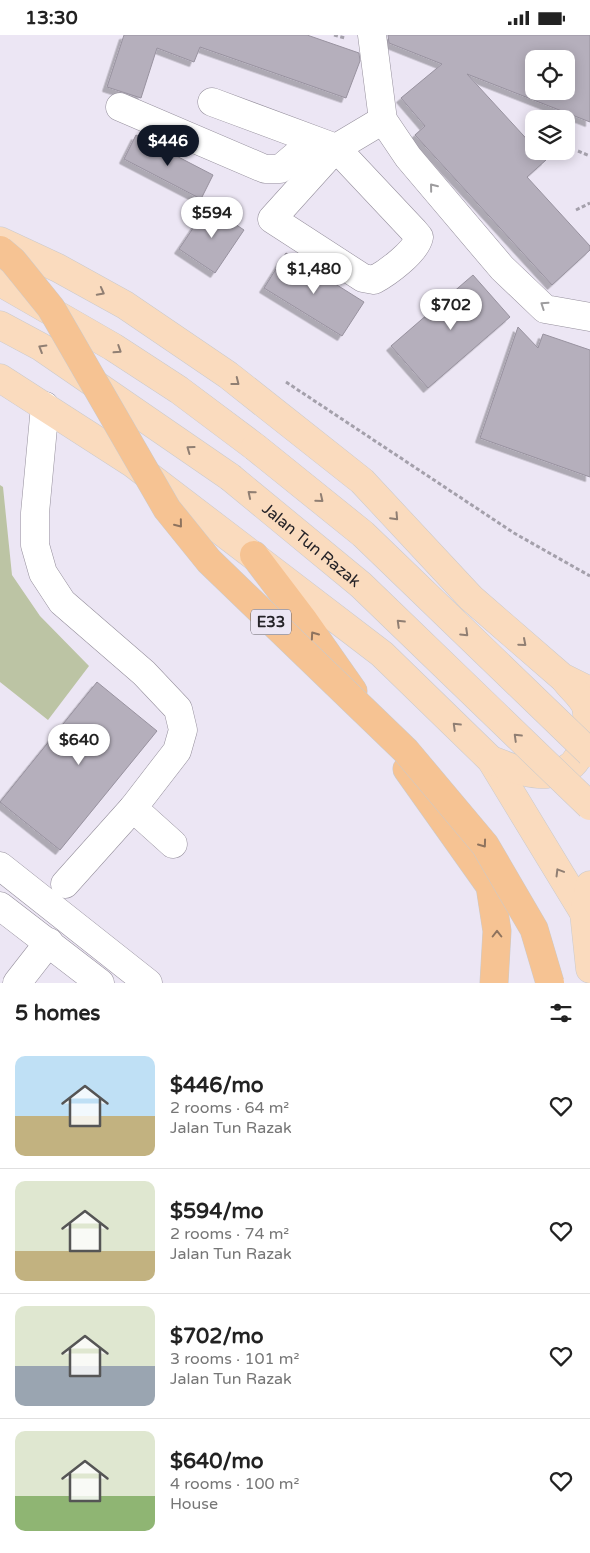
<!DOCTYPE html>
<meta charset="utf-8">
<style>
:root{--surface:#fff;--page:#f2f2f2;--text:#222;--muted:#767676;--line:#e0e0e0;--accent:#111827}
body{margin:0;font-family:"Varela Round",sans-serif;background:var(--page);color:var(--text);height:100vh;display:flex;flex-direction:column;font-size:19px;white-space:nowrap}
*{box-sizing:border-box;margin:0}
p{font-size:16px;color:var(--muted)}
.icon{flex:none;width:28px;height:28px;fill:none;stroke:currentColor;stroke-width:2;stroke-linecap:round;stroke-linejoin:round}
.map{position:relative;height:948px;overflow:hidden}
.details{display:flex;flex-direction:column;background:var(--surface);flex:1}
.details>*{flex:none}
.controls{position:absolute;left:525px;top:15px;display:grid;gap:10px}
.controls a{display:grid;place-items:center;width:50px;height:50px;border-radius:10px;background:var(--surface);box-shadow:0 2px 12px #0003;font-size:25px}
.price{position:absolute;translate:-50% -42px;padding:0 11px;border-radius:18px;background:#fff;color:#222;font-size:16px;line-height:32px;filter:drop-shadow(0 1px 2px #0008)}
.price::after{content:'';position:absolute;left:50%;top:30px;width:15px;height:11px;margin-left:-8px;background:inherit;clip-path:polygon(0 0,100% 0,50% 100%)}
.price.selected{background:var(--accent);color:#fff}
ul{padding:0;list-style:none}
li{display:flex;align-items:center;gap:15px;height:125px;padding:0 15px}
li+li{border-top:1px solid var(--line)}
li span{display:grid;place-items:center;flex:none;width:140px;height:100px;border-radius:10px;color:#555}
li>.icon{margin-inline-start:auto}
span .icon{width:60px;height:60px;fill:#fffc;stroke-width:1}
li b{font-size:21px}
h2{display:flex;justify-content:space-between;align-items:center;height:60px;padding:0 15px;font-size:21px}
.status{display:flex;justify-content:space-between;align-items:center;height:35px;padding:0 25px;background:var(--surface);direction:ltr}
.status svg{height:14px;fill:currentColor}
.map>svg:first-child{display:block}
.green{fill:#bcc4a4}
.building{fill:#b5afbc;stroke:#98929f;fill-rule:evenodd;filter:url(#shadow)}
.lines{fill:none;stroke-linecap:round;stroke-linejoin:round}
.minor-casing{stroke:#958f9c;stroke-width:29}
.major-casing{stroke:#cbcacb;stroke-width:29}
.highway-casing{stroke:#cbcacb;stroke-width:29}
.path{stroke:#a4a0ab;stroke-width:3;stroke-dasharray:4 2.5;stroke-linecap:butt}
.minor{stroke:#fff;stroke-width:28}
.major{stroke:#fadbbe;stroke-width:28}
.highway{stroke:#f6c393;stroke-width:28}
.major-bridge-casing{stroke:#cbcacb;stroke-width:29;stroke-linecap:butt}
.highway-bridge-casing{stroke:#cbcacb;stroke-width:29;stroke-linecap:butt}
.major-bridge{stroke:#fadbbe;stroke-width:28}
.highway-bridge{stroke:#f6c393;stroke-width:28}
.oneway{stroke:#9d9c9e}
.oneway2{stroke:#907f73}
.oneway3{stroke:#8e735e}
.labels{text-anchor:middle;stroke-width:4;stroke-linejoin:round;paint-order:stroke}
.shield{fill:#ece6f4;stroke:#615e65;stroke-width:1}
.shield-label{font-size:15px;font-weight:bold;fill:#252328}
.street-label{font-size:16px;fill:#252328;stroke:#ece6f4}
</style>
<div class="status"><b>13:30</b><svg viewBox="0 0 49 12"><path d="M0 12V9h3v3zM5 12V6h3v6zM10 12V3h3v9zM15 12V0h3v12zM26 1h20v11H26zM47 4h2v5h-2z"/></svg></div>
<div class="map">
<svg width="590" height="948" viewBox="0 0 590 948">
<defs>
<filter id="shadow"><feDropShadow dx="-4.5" dy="4.5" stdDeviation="0" flood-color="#0004"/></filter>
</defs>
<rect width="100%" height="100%" fill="#ece6f4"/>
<polygon class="green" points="0,450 3,452 12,540 40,581 89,631 48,685 0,647"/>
<g class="building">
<polygon points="124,0 307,0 359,18 360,26 346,63 200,12 194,27 157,13 141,63 107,52"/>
<path d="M388 0H590V87L467 39 534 112V116H538L546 125 527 142 590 211V215L552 250 415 100 425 91 401 63 442 29 389 8ZM534 24H566V56H534Z"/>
<polygon points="136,100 213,140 201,164 124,124"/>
<polygon points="208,171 244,195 215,238 179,214"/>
<polygon points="286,218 364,267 342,301 264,253"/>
<polygon points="473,240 510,282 428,353 391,311"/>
<polygon points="518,292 538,313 543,299 590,315 590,442 480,403"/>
<polygon points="97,647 157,696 60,815 0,767"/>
</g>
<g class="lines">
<defs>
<g id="minor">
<polyline points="372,0 383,85 408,122 502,233 545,274 590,282"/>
<path d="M212 67 336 113 414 196 419 202C416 217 387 238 374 245L363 243 272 184 336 113 383 85"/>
<polyline points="120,72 265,134 280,134 313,106"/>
<polyline points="45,371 35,478 35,510 43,538 62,567 144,638 178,674 183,695 177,716 133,773 65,849"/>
<polyline points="133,773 173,809"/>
<polyline points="0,831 148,948"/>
<polyline points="0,871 100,948"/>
<polyline points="17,948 49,907"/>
</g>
<g id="major">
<polyline points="0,206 58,233 125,270 228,340 362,446 471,563 562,642 590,656"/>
<polyline points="0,247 113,312 179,355 255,412"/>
<polyline points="0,290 41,312 230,442"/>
<polyline points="0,343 132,428 382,619 491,725 584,878"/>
<path d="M491 725C508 731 529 741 547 739 553 738 560 737 566 734 584 725 590 691 586 672 583 663 571 653 565 645"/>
<polyline points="590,850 584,878 590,934"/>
</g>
<g id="highway">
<polyline points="254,520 304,586 353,656"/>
<polyline points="407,734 490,851 497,896 494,948"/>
</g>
</defs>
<use href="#minor" class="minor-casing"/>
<use href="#major" class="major-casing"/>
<use href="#highway" class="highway-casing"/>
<g class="path">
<polyline points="334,0 345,3"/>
<polyline points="578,116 590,121"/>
<polyline points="576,175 590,168"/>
<polyline points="286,347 514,498 590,541"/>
</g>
<use href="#minor" class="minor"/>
<use href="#major" class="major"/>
<use href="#highway" class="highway"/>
<defs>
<g id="major-bridge">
<polyline points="255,412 363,499 590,718"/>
<path id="s1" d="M230 442 361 550 590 771"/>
</g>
<polyline id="highway-bridge" points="0,215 13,226 51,273 167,474 209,526 406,716 485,810 534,894 550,948"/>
</defs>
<use href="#major-bridge" class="major-bridge-casing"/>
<use href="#highway-bridge" class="highway-bridge-casing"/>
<use href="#major-bridge" class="major-bridge"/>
<use href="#highway-bridge" class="highway-bridge"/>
</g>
<defs><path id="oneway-chevron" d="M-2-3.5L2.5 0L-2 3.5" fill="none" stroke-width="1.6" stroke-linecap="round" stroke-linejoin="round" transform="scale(1.25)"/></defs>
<g class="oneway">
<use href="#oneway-chevron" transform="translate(433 152) rotate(-129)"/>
<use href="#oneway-chevron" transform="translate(544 270) rotate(-146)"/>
</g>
<g class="oneway2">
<use href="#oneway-chevron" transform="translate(101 257) rotate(28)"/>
<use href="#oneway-chevron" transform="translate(42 313) rotate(-149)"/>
<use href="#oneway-chevron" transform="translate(118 315) rotate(33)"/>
<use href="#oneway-chevron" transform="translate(236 347) rotate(38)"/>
<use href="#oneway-chevron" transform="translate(190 414) rotate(-144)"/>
<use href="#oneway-chevron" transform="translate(251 459) rotate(-140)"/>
<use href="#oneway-chevron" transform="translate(320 464) rotate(39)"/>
<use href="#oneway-chevron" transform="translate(395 482) rotate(47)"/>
<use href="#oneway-chevron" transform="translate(400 588) rotate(-136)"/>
<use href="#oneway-chevron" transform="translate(465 598) rotate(44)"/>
<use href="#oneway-chevron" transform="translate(523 608) rotate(41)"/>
<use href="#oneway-chevron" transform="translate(456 691) rotate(-136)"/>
<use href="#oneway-chevron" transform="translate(517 702) rotate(-136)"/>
<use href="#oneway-chevron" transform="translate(559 837) rotate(-121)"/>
</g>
<g class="oneway3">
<use href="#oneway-chevron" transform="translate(179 489) rotate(51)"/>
<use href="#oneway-chevron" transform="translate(314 600) rotate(-125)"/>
<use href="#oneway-chevron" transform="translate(483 809) rotate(54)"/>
<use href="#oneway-chevron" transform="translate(497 899) rotate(-90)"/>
</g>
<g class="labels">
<rect class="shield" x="251" y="574.5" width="40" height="25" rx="4"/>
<g class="shield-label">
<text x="271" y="592">E33</text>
</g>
<g class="street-label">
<text dy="6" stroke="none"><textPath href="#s1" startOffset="106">Jalan Tun Razak</textPath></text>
</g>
</g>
</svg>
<div class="controls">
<a><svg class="icon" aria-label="locate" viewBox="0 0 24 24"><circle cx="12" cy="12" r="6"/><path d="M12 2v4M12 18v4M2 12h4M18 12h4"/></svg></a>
<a><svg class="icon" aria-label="layers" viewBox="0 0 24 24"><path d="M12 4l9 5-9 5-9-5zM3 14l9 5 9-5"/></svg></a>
</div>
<b class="price selected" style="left:168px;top:132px">$446</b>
<b class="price" style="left:212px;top:204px">$594</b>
<b class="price" style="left:314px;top:260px">$1,480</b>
<b class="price" style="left:451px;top:296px">$702</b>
<b class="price" style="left:79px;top:731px">$640</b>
</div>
<section class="details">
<h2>5 homes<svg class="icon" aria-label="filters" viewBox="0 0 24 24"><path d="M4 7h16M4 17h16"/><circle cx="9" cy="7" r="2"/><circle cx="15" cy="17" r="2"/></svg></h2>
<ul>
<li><span style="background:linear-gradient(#bfe0f5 60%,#c2b280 0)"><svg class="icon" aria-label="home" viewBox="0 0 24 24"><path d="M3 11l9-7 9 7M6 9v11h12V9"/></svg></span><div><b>$446/mo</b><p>2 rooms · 64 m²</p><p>Jalan Tun Razak</p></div><svg class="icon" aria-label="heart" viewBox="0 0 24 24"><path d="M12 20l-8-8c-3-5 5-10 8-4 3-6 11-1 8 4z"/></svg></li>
<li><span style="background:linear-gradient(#dfe7d0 70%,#c2b280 0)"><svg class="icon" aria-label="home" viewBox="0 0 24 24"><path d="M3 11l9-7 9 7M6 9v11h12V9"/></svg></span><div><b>$594/mo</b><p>2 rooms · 74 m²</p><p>Jalan Tun Razak</p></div><svg class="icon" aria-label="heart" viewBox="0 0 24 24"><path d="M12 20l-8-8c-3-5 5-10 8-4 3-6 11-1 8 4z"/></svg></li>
<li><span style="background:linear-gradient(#dfe7d0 60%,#9aa5b1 0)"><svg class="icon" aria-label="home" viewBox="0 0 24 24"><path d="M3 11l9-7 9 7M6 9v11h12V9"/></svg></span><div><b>$702/mo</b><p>3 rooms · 101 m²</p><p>Jalan Tun Razak</p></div><svg class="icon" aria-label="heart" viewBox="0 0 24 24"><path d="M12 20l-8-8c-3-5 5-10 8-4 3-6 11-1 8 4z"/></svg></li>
<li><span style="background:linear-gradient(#dfe7d0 65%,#8fb573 0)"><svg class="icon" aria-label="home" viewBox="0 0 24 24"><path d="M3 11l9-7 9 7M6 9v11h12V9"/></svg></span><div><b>$640/mo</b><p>4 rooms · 100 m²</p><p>House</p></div><svg class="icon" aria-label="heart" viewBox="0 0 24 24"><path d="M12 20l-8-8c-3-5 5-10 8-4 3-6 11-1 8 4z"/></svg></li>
</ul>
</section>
